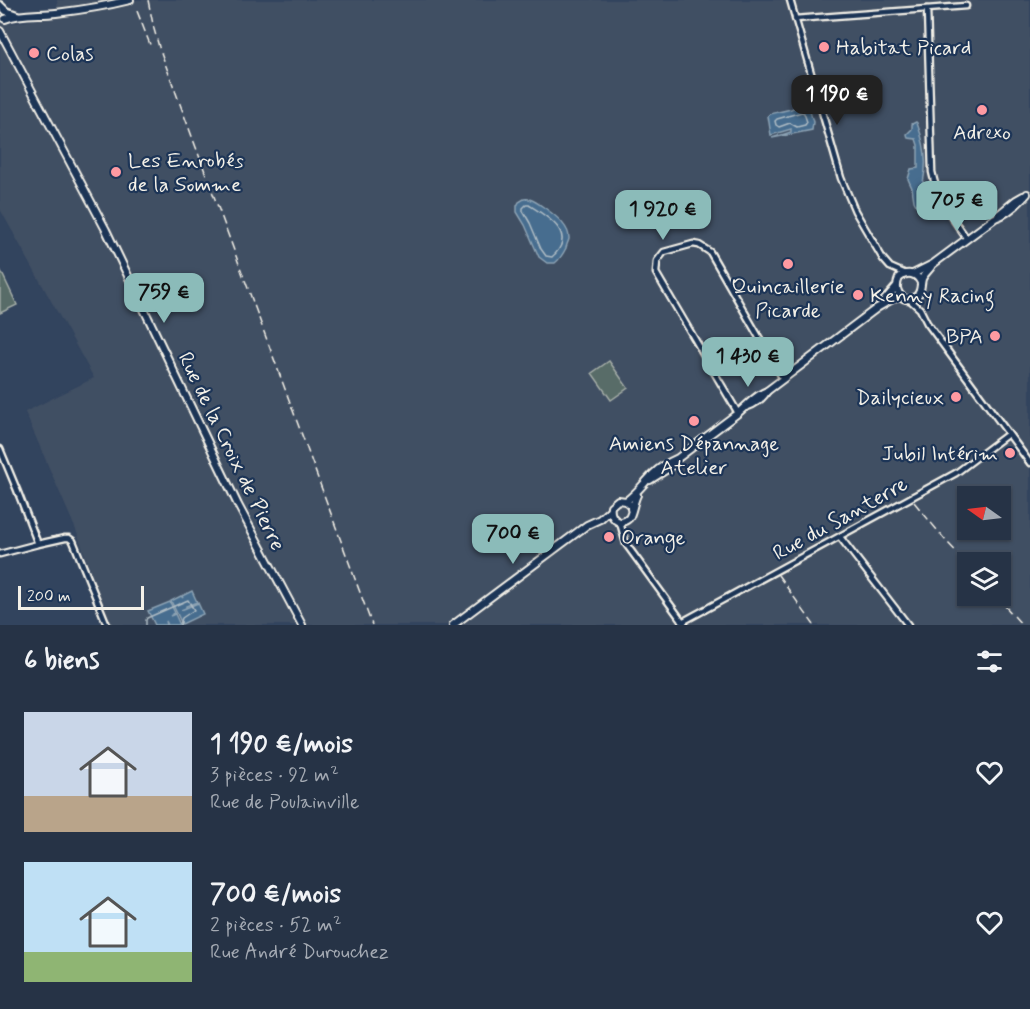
<!DOCTYPE html>
<html lang="fr">
<meta charset="utf-8">
<style>
:root{--surface:#263346;--page:#323f51;--text:#f1f3f6;--muted:#a4aab3;--line:#424e5f;--accent:#8bbbb9}
body{margin:0;font-family:Mynerve,sans-serif;background:var(--page);color:var(--text);height:100vh;display:flex;flex-direction:column;font-size:22px;white-space:nowrap}
*{box-sizing:border-box;margin:0}
p{font-size:20px;color:var(--muted)}
.icon{flex:none;width:33px;height:33px;fill:none;stroke:currentColor;stroke-width:2;stroke-linecap:round;stroke-linejoin:round}
.map{position:relative;height:625px;overflow:hidden}
.details{display:flex;flex-direction:column;background:var(--surface);flex:1}
.details>*{flex:none}
.needle{width:39px;rotate:284deg}
.fabs{position:absolute;left:957px;top:486px;display:grid;gap:12px}
.fabs a{display:grid;place-items:center;width:54px;height:54px;border-radius:0px;background:var(--surface);box-shadow:0 2px 4px #0004,0 0 0 2px var(--line);font-size:30px}
.scale{position:absolute;left:18px;bottom:15px;width:126px;box-sizing:border-box;padding-left:6px;border:3px solid #f4f1e8;border-top:0;font-size:16px;line-height:21px;white-space:nowrap;color:#f4f1e8;-webkit-text-stroke:4px #1d3557;paint-order:stroke}
.price{position:absolute;translate:-50% -51px;padding:0 14px;border-radius:12px;background:var(--accent);color:#111;font-size:20px;line-height:39px;filter:drop-shadow(0 2px 3px #0008)}
.price::after{content:'';position:absolute;left:50%;top:36px;width:18px;height:14px;margin-left:-9px;background:inherit;clip-path:polygon(0 0,100% 0,50% 100%)}
.price.on{background:#222;color:#fff}
ul{padding:0;list-style:none}
li{display:flex;align-items:center;gap:18px;height:150px;padding:0 24px}
li span{display:grid;place-items:center;flex:none;width:168px;height:120px;border-radius:0px;color:#555}
li>.icon{margin-inline-start:auto}
span .icon{width:72px;height:72px;fill:#fffc;stroke-width:1}
li b{font-size:26px}
h2{display:flex;justify-content:space-between;align-items:center;height:72px;padding:0 24px;font-size:26px}
.map>svg:first-child{display:block}
.built{fill:#414f63;fill-rule:evenodd}
.green{fill:#586c68;stroke:#a6aea8;stroke-width:1.5}
.water{fill:#476d8f;stroke:#8ca2b3;stroke-width:1.5}
.lines{fill:none;stroke-linecap:round;stroke-linejoin:round}
.shore{stroke:#afbcc4;stroke-width:1.5}
.minor-casing{stroke:#f4f1e8;stroke-width:9}
.major-casing{stroke:#f4f1e8;stroke-width:10}
.minor{stroke:#1d3557;stroke-width:4.5}
.major{stroke:#1d3557;stroke-width:6}
.rail{stroke:#f4f1e8;stroke-width:1.5;stroke-dasharray:9 4.5;stroke-linecap:butt}
.poi-dot{fill:#ff9aa2;stroke:#1d3557;stroke-width:2}
.labels{text-anchor:middle;stroke-width:4.5;stroke-linejoin:round;paint-order:stroke}
.poi-label{font-size:21px;fill:#f4f1e8;stroke:#1d3557;text-anchor:start}
.street-label{font-size:21px;fill:#f4f1e8;stroke:#1d3557}
</style>
<div class="map">
<svg width="1030" height="625" viewBox="0 0 1030 625">
<rect width="100%" height="100%" fill="#32445e"/>
<filter id="ink" filterUnits="userSpaceOnUse"><feTurbulence type="fractalNoise" baseFrequency=".0167" numOctaves="2"/><feDisplacementMap in="SourceGraphic" scale="12" xChannelSelector="R" yChannelSelector="G"/><feConvolveMatrix kernelMatrix="1 2 1 2 8 2 1 2 1" color-interpolation-filters="sRGB"/></filter>
<g filter="url(#ink)">
<path class="built" d="M57 0H1030V625H110L76 530 25 412 94 378 0 209V23L8 24 58 16ZM968 496H1000V530H968ZM968 562H1000V596H968Z"/>
<g class="green">
<polygon points="0,269 17,305 0,313"/>
<polygon points="609,361 628,388 611,400 592,373"/>
</g>
<g class="water">
<polygon points="805,103 808,104 813,122 812,130 772,138 791,132 791,129 771,135 768,116 770,114 791,109"/>
<path d="M916 122 917 123C929 155 927 171 918 203L916 205 914 201 912 188 908 179 911 169 918 168V145L916 139 908 138 907 134 912 129V124Z"/>
<path d="M524 199C531 198 536 202 542 206 551 212 570 225 569 239 569 240 566 246 566 248 563 254 560 259 555 263H547L539 257 525 225 517 212V206L519 202Z"/>
<polygon points="192,591 197,602 186,606 186,608 181,610 198,603 203,614 182,624 171,601 181,596 183,598 182,596"/>
<polygon points="170,602 175,613 170,616 175,614 180,625 168,625 166,621 167,625 155,625 148,611"/>
</g>
<g class="lines">
<g class="shore">
<polygon points="802,112 804,113 807,122 805,125 797,127 790,123 779,127 776,125 775,121 777,119"/>
<path d="M526 205H529C548 217 578 234 552 257L546 256 541 249 530 223 523 211V208Z"/>
<polyline points="146,625 146,620 147,618 188,600 194,610 182,618 180,625"/>
</g>
<defs>
<g id="minor">
<polyline points="790,0 841,178 855,211 883,259 890,267 906,274"/>
<path d="M927 9 932 172C938 201 951 216 967 239"/>
<polyline points="795,19 966,6"/>
<polyline points="909,299 920,309 927,323 1030,463"/>
<polyline points="738,413 656,273 657,261 664,252 693,244 699,245 710,252 783,379"/>
<polyline points="0,449 17,490 38,544 65,538 69,538 73,541 107,625"/>
<polyline points="618,521 621,526 626,544 685,625"/>
<polyline points="840,537 908,625"/>
<polyline points="0,554 38,544"/>
<polyline points="682,622 956,473 1008,434"/>
</g>
<g id="major">
<polyline points="0,5 6,11 17,15"/>
<path d="M5 19C20 13 40 15 56 13 81 10 106 6 130 0"/>
<polyline points="0,31 106,230 238,505 302,625"/>
<polyline points="998,215 1016,200 1023,196"/>
<path d="M913 274 933 264 995 218C1008 214 1018 204 1027 194"/>
<path d="M921 283C917 273 907 271 899 278 893 290 902 305 915 297 922 293 920 286 922 279 924 274 928 271 931 267"/>
<polyline points="883,302 896,287"/>
<path d="M746 407C755 404 762 399 767 391"/>
<polyline points="650,480 669,468 675,461"/>
<path d="M626 501C637 493 644 483 653 474 660 467 669 462 678 458L738 413C748 405 755 395 767 391L877 308 896 297 901 296"/>
<path d="M631 509V506L626 501 618 500 611 506C609 517 619 528 629 518 632 514 634 500 637 495"/>
<polyline points="453,625 587,525 600,519 610,510"/>
</g>
</defs>
<use href="#minor" class="minor-casing"/>
<use href="#major" class="major-casing"/>
<use href="#minor" class="minor"/>
<use href="#major" class="major"/>
<g class="rail">
<polyline points="148,0 154,29 159,47 372,625"/>
<polyline points="137,11 151,47"/>
<polyline points="914,502 946,541 968,564"/>
<polyline points="778,575 814,625"/>
<polyline points="996,596 1022,625"/>
</g>
</g>
</g>
<g class="poi-dot">
<circle cx="824" cy="47" r="6"/>
<circle cx="34" cy="53" r="6"/>
<circle cx="982" cy="110" r="6"/>
<circle cx="116" cy="172" r="6"/>
<circle cx="788" cy="264" r="6"/>
<circle cx="858" cy="295" r="6"/>
<circle cx="995" cy="336" r="6"/>
<circle cx="956" cy="397" r="6"/>
<circle cx="694" cy="421" r="6"/>
<circle cx="1010" cy="453" r="6"/>
<circle cx="609" cy="537" r="6"/>
</g>
<g class="labels">
<g class="poi-label">
<text x="836" y="54">Habitat Picard</text>
<text x="46" y="60">Colas</text>
<text x="982" y="139" text-anchor="middle">Adrexo</text>
<text x="128" y="167">Les Enrobés<tspan x="128" dy="24">de la Somme</tspan></text>
<text x="788" y="293" text-anchor="middle">Quincaillerie<tspan x="788" dy="24">Picarde</tspan></text>
<text x="870" y="302">Kenny Racing</text>
<text x="983" y="343" text-anchor="end">BPA</text>
<text x="944" y="404" text-anchor="end">Dailycieux</text>
<text x="694" y="450" text-anchor="middle">Amiens Dépannage<tspan x="694" dy="24">Atelier</tspan></text>
<text x="998" y="460" text-anchor="end">Jubil Intérim</text>
<text x="621" y="544">Orange</text>
</g>
<g class="street-label">
<text transform="translate(232 451) rotate(64)" y="7">Rue de la Croix de Pierre</text>
<text transform="translate(840 518) rotate(-29)" y="7">Rue du Santerre</text>
</g>
</g>
</svg>
<div class="fabs">
<a><svg class="needle" viewBox="-14 -14 28 28"><path d="M0-13l5 13h-10z" fill="#e53935"/><path d="M0 13l5-13h-10z" fill="#a4aab3"/></svg></a>
<a><svg class="icon" aria-label="layers" viewBox="0 0 24 24"><path d="M12 4l9 5-9 5-9-5zM3 14l9 5 9-5"/></svg></a>
</div>
<div class="scale">200 m</div>
<b class="price on" style="left:837px;top:126px">1 190 €</b>
<b class="price" style="left:957px;top:232px">705 €</b>
<b class="price" style="left:663px;top:241px">1 920 €</b>
<b class="price" style="left:164px;top:324px">759 €</b>
<b class="price" style="left:748px;top:388px">1 430 €</b>
<b class="price" style="left:513px;top:565px">700 €</b>
</div>
<section class="details">
<h2>6 biens<svg class="icon" aria-label="filters" viewBox="0 0 24 24"><path d="M4 7h16M4 17h16"/><circle cx="9" cy="7" r="2"/><circle cx="15" cy="17" r="2"/></svg></h2>
<ul>
<li><span style="background:linear-gradient(#c9d6e8 70%,#b9a48a 0)"><svg class="icon" aria-label="home" viewBox="0 0 24 24"><path d="M3 11l9-7 9 7M6 9v11h12V9"/></svg></span><div><b>1 190 €/mois</b><p>3 pièces · 92 m²</p><p>Rue de Poulainville</p></div><svg class="icon" aria-label="heart" viewBox="0 0 24 24"><path d="M12 20l-8-8c-3-5 5-10 8-4 3-6 11-1 8 4z"/></svg></li>
<li><span style="background:linear-gradient(#bfe0f5 75%,#8fb573 0)"><svg class="icon" aria-label="home" viewBox="0 0 24 24"><path d="M3 11l9-7 9 7M6 9v11h12V9"/></svg></span><div><b>700 €/mois</b><p>2 pièces · 52 m²</p><p>Rue André Durouchez</p></div><svg class="icon" aria-label="heart" viewBox="0 0 24 24"><path d="M12 20l-8-8c-3-5 5-10 8-4 3-6 11-1 8 4z"/></svg></li>
</ul>
</section>
